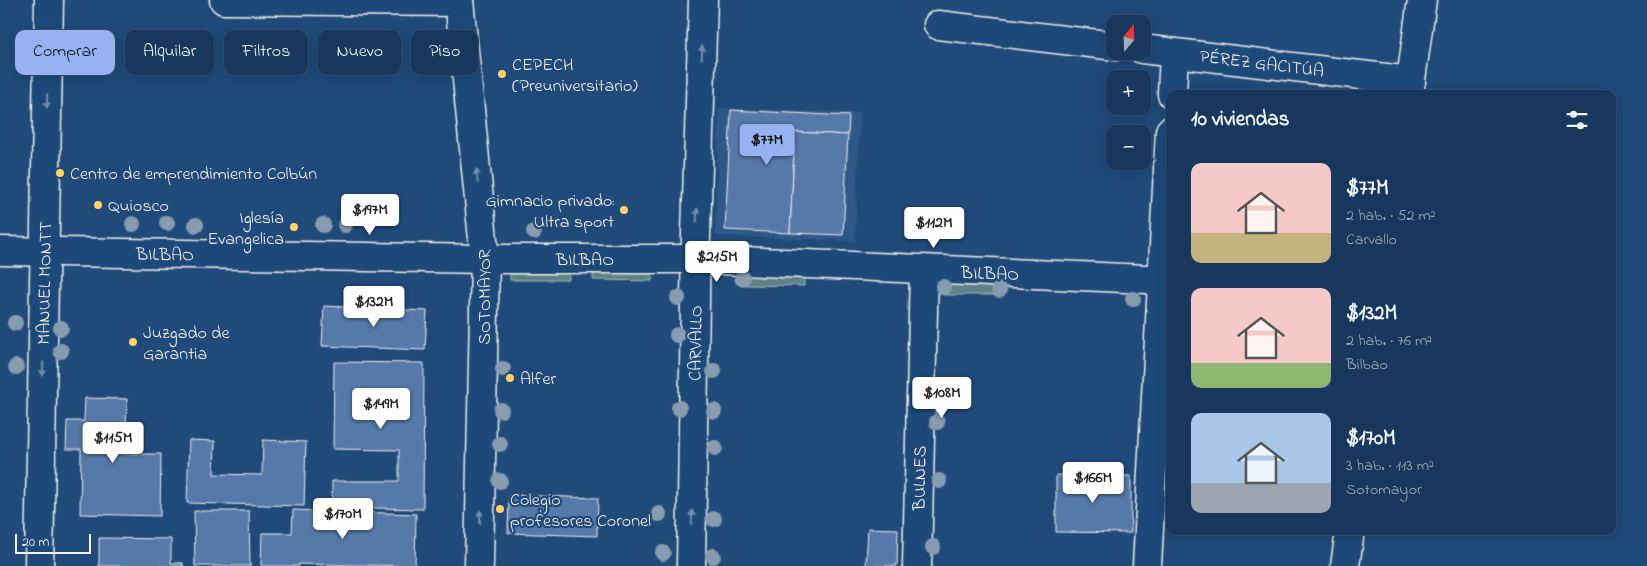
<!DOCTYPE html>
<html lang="es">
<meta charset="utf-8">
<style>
:root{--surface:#17385c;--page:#244365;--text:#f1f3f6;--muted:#9eacbb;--line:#365272;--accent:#95b2f1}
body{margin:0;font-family:"Indie Flower",sans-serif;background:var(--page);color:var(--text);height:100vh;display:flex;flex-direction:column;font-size:19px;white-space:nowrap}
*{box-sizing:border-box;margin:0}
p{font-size:16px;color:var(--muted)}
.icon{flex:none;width:28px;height:28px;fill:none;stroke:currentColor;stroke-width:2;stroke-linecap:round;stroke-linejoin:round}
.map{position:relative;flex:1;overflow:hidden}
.details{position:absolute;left:1166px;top:90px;width:450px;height:445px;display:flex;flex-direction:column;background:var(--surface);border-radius:10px;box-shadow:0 2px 12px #0003,0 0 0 1px var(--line)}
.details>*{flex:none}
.hud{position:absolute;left:15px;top:30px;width:475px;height:45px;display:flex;gap:10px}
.needle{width:32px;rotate:19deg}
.fabs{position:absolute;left:1106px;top:15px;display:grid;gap:10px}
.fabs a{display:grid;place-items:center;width:45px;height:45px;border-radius:10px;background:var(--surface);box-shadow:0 2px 12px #0003,0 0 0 1px var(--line);font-size:25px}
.scale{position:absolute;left:15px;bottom:12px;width:76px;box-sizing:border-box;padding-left:5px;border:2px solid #f4f1e8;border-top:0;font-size:14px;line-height:18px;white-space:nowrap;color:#f4f1e8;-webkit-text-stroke:4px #1f4a7a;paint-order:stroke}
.price{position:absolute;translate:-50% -42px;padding:0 11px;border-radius:5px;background:#fff;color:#222;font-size:16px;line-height:32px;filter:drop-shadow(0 1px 2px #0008)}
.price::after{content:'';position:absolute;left:50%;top:30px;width:15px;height:11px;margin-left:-8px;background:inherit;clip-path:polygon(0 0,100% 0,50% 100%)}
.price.active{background:var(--accent);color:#111}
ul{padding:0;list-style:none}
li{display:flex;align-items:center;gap:15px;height:125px;padding:0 25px}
li span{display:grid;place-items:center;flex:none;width:140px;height:100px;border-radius:10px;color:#555}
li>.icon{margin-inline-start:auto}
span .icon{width:60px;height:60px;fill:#fffc;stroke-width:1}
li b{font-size:21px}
h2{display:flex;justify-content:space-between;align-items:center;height:60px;padding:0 25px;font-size:21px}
.chip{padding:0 18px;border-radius:10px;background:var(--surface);box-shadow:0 2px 12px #0003,0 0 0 1px var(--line);font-size:18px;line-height:45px}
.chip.active{background:var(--accent);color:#111}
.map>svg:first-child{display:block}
.built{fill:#2f5888}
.green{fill:#5b8288;stroke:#a8bab8}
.building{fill:#5579a9;stroke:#f4f1e8}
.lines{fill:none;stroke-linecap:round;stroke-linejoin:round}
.minor-casing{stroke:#f4f1e8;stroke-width:31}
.major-casing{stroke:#f4f1e8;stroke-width:31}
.minor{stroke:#1f4a7a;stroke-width:28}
.major{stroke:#1f4a7a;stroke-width:28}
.tree{fill:#889caf}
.oneway{fill:#748da6}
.poi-dot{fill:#ffd166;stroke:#1f4a7a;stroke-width:2}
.labels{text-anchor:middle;stroke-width:4.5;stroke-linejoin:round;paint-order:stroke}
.street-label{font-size:18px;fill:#f4f1e8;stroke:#1f4a7a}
.poi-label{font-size:18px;fill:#f4f1e8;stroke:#1f4a7a;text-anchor:start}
</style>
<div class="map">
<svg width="1647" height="566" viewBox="0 0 1647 566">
<rect width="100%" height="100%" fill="#1f4a7a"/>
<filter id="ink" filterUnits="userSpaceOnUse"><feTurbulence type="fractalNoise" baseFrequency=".02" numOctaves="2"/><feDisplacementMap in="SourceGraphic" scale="10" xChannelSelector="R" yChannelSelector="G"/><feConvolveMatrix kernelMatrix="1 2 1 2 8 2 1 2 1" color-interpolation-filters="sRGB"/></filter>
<g filter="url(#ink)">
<polygon class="built" points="719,108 860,113 855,241 715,236"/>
<g class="green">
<polygon points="510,268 569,269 569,280 510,280"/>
<polygon points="593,269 652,269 652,281 593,280"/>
<polygon points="745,274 804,274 804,286 745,285"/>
<polygon points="942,284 1001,284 1001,295 943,295"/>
</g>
<g class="building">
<polygon points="731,110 849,116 848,135 795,132 790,233 725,230"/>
<polygon points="795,132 848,135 843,235 790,233"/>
<polygon points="324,306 427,311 425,350 322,346"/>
<polygon points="334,362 424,363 423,509 332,507 332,481 399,481 399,450 333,449"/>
<polygon points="85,398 127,399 125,454 161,454 160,516 80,514 81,449 66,449 67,421 84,421"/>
<polygon points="189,440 215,441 214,474 262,475 263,440 306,442 304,506 187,503"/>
<polygon points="1056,475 1131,476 1131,533 1056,532"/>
<polygon points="509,495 598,498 597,536 508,533"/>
<polygon points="293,510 416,514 415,566 299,564 299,566 261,566 262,533 292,533"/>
<polygon points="194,511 249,511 250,566 195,566"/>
<polygon points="868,528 898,529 897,566 866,566"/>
<polygon points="99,538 171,539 171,563 183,563 183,566 99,566"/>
</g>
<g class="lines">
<defs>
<g id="minor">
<polyline points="224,0 459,2"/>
<polyline points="938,25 1115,46"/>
<polyline points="1142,49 1411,81"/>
<polyline points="1172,94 1174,53"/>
<polyline points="1409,94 1422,0"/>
<polyline points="0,251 485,259 696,259 1170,280"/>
<polyline points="39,566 49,0"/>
<polyline points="917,566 924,270"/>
<polyline points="1147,566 1170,131"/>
<polyline points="1345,566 1350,531"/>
</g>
<g id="major">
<polyline points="459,0 485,259 479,566"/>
<polyline points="691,566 696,234 703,0"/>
</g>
</defs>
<use href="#minor" class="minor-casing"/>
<use href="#major" class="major-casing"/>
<use href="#minor" class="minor"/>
<use href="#major" class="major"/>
</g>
<g class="tree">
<circle cx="167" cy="223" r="8"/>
<circle cx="133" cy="224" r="8"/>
<circle cx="196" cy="225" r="8"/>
<circle cx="323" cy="225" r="8"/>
<circle cx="345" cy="225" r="8"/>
<circle cx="534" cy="232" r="8"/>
<circle cx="742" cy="278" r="8"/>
<circle cx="943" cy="287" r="8"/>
<circle cx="999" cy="290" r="8"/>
<circle cx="678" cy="298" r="8"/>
<circle cx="1133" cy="299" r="8"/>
<circle cx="15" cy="323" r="8"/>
<circle cx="61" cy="328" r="8"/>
<circle cx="677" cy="335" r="8"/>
<circle cx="61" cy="351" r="8"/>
<circle cx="16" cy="367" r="8"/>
<circle cx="503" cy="369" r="8"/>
<circle cx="714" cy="371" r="8"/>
<circle cx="679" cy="408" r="8"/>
<circle cx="501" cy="410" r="8"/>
<circle cx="714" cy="411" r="8"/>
<circle cx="937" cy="422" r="8"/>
<circle cx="500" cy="444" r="8"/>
<circle cx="715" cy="448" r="8"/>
<circle cx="500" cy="481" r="8"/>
<circle cx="939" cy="481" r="8"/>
<circle cx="659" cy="514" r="8"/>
<circle cx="714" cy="519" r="8"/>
<circle cx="933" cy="547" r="8"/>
<circle cx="663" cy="553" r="8"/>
<circle cx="713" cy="556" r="8"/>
</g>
<defs><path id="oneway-solid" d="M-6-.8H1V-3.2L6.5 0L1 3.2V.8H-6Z" transform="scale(1.25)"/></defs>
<g class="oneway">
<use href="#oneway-solid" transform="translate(702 52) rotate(-88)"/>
<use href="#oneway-solid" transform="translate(47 101) rotate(91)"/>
<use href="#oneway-solid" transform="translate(477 176) rotate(-96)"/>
<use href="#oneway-solid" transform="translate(697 215) rotate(-88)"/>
<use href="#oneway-solid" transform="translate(43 369) rotate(91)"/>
<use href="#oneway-solid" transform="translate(480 517) rotate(-89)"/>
<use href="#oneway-solid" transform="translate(692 517) rotate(-89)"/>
</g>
</g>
<g class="poi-dot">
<circle cx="502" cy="74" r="5"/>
<circle cx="60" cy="173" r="5"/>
<circle cx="98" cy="205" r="5"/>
<circle cx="624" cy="210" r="5"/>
<circle cx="294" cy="227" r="5"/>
<circle cx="133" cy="342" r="5"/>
<circle cx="510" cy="378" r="5"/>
<circle cx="500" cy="509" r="5"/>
</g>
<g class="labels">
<g class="street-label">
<text transform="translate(1262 63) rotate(7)" y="6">PÉREZ GACITÚA</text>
<text transform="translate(165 254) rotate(1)" y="6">BILBAO</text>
<text x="585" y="265">BILBAO</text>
<text transform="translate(990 273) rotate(2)" y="6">BILBAO</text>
<text transform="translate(44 283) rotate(-89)" y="6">MANUEL MONTT</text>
<text transform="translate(484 297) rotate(-90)" y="6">SOTOMAYOR</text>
<text transform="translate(695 343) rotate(-89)" y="6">CARVALLO</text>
<text transform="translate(919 478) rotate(-89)" y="6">BULNES</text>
</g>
<g class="poi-label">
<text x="512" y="70">CEPECH<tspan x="512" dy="21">(Preuniversitario)</tspan></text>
<text x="70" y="179">Centro de emprendimiento Colbún</text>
<text x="614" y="206" text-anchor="end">Gimnacio privado:<tspan x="614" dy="21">Ultra sport</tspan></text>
<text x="108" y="211">Quiosco</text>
<text x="284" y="223" text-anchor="end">Iglesía<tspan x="284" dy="21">Evangelica</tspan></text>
<text x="143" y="338">Juzgado de<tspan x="143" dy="21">Garantia</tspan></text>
<text x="520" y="384">Alfer</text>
<text x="510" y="505">Colegio<tspan x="510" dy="21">profesores Coronel</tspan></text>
</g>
</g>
</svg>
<div class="fabs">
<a><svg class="needle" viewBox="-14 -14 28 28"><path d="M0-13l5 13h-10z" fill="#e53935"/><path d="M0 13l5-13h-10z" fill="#9eacbb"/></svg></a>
<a>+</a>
<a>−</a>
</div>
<div class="scale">20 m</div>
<b class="price active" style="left:767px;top:166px">$77M</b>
<b class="price" style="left:370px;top:236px">$197M</b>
<b class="price" style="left:934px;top:249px">$112M</b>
<b class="price" style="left:717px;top:283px">$215M</b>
<b class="price" style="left:374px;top:328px">$132M</b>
<b class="price" style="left:942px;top:419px">$108M</b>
<b class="price" style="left:381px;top:430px">$149M</b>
<b class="price" style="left:113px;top:464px">$115M</b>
<b class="price" style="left:1093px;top:504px">$166M</b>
<b class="price" style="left:343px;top:540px">$170M</b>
<div class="hud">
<a class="chip active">Comprar</a>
<a class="chip">Alquilar</a>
<a class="chip">Filtros</a>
<a class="chip">Nuevo</a>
<a class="chip">Piso</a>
</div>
<section class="details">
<h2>10 viviendas<svg class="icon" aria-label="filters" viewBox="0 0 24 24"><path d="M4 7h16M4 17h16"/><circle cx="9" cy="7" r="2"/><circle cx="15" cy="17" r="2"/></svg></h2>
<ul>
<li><span style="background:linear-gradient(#f6c9c9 70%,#c2b280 0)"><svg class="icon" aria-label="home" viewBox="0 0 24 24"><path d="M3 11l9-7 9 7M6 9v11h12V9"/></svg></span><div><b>$77M</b><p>2 hab. · 52 m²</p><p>Carvallo</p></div></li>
<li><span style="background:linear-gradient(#f6c9c9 75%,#8fb573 0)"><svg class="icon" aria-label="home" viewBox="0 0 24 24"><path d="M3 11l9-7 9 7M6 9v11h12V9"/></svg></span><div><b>$132M</b><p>2 hab. · 76 m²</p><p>Bilbao</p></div></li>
<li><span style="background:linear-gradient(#a9c7e8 70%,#9aa5b1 0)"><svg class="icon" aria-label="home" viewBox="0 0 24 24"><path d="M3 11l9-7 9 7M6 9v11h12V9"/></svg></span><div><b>$170M</b><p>3 hab. · 113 m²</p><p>Sotomayor</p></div></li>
</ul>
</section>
</div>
